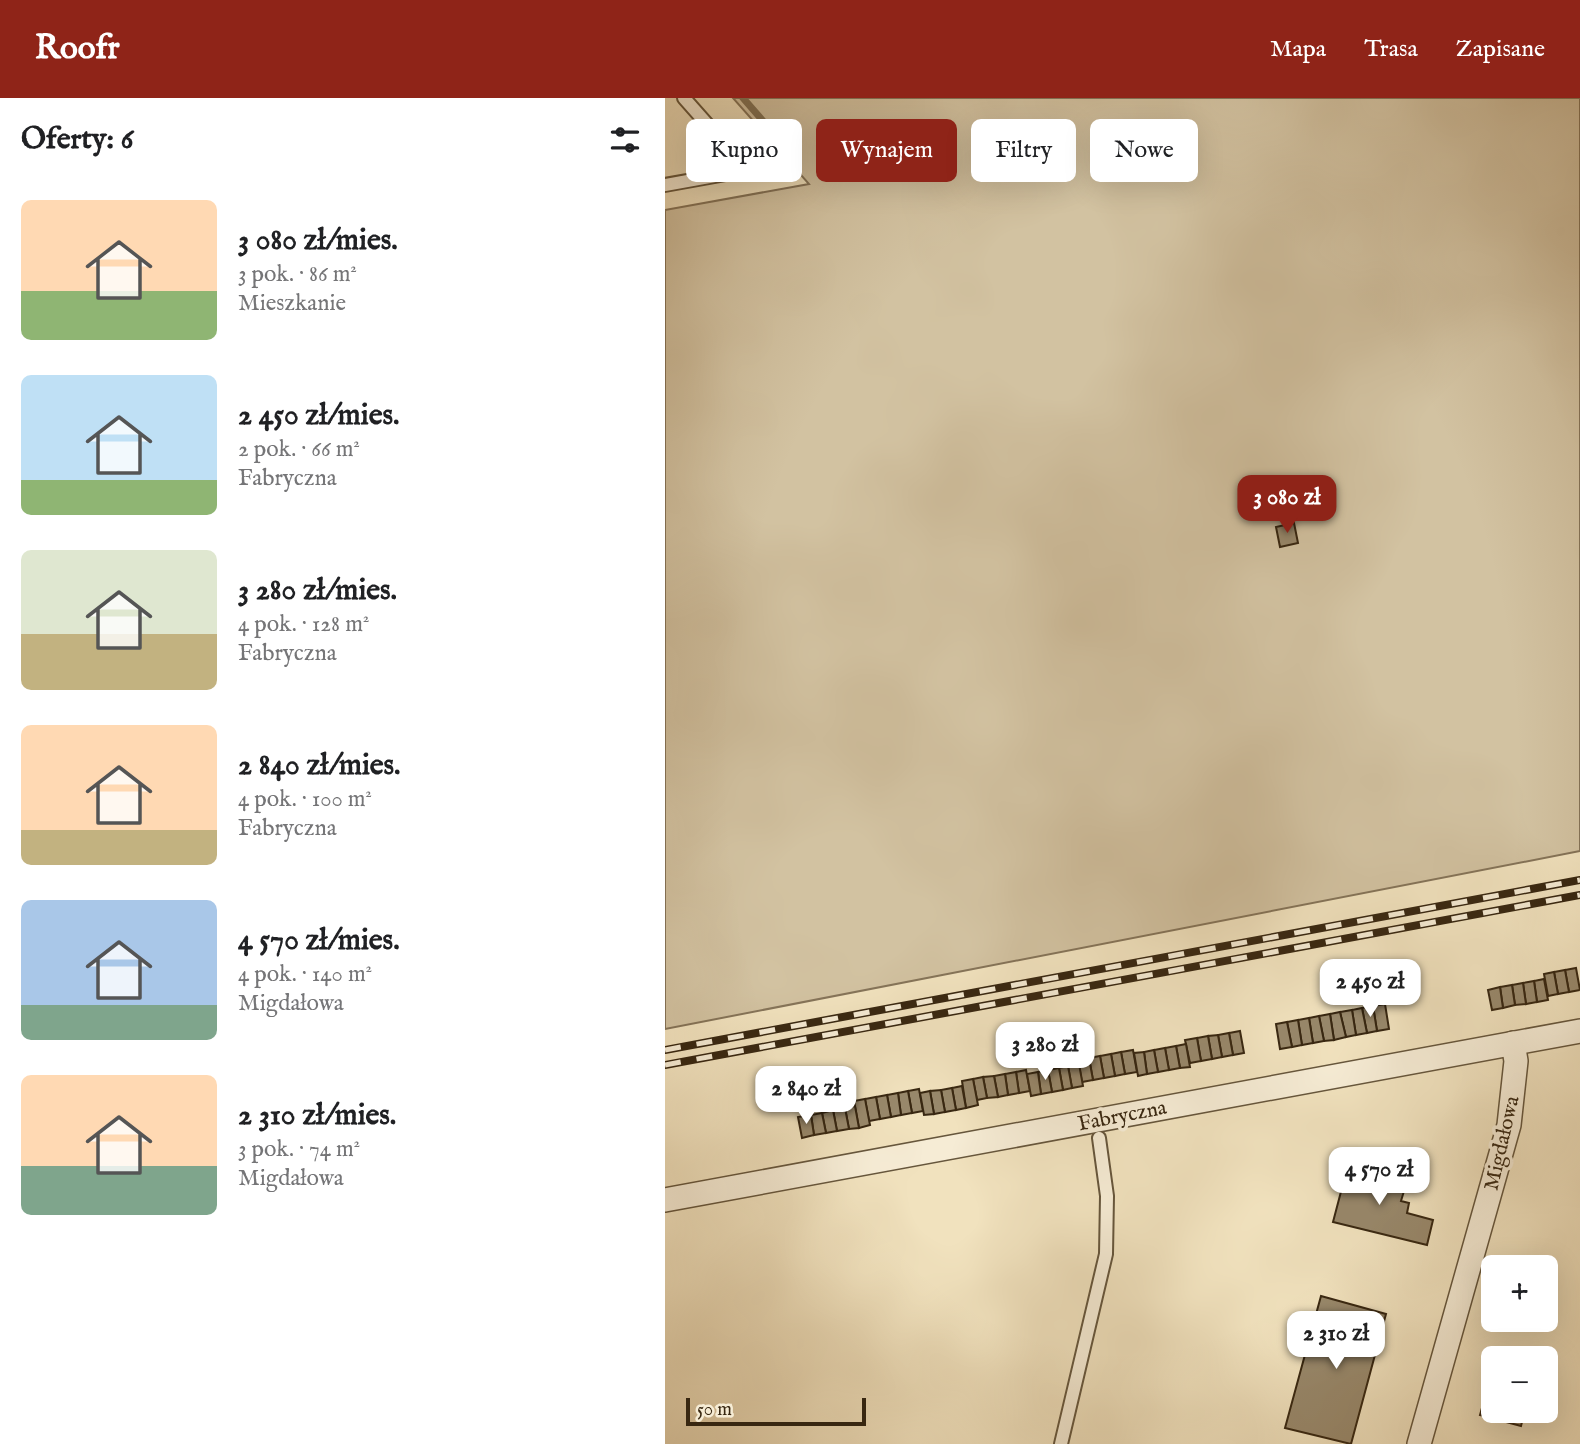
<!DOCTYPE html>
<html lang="pl">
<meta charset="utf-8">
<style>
:root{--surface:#fff;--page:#f6f6f6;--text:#202124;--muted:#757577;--accent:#8f2418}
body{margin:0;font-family:"IM FELL English",serif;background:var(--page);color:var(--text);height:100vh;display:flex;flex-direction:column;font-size:26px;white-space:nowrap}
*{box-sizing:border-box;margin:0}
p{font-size:23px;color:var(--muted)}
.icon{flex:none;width:38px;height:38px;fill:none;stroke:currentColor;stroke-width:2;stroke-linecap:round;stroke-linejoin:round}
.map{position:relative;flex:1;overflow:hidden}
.drawer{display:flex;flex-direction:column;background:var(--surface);width:665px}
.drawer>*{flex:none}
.guide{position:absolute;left:21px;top:21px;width:665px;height:63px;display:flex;gap:14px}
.tools{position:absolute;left:816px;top:1157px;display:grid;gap:14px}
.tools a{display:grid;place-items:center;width:77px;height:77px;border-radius:10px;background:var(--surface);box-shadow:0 7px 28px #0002;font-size:35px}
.scale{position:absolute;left:21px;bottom:18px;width:180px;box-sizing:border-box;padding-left:7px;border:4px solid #382711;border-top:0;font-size:19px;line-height:24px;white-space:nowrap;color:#382711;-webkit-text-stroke:5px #f6ecd5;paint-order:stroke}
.price{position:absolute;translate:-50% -60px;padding:0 16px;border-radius:14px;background:#fff;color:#222;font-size:23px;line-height:46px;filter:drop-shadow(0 2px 4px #0008)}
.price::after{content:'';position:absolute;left:50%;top:42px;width:21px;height:16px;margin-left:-10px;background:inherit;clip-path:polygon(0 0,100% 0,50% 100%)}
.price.on{background:var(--accent);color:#fff}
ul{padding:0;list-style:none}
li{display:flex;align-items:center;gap:21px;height:175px;padding:0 21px}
li span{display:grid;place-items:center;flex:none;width:196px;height:140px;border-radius:10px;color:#555}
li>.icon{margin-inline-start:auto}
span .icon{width:84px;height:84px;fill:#fffc;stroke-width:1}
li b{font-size:30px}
h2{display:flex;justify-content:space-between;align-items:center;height:84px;padding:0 21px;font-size:30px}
.tag{padding:0 24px;border-radius:10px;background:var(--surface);box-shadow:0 7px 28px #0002;font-size:24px;line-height:63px}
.tag.on{background:var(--accent);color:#fff}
header{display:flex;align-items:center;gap:42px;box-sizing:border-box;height:98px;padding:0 35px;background:var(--accent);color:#fff}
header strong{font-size:33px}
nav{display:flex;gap:38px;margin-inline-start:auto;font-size:24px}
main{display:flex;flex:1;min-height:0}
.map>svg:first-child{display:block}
.green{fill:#d2c2a1;stroke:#857459;stroke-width:2}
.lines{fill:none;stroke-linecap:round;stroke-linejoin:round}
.stream{stroke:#817155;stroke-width:7}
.building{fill:#98886b;stroke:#382711;stroke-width:2}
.lane-casing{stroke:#66563c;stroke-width:16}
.street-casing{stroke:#66563c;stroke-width:26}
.lane{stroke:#f6ecd5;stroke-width:12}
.street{stroke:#f6ecd5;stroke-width:23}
.rail-casing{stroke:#382711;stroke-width:8}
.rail{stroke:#f6ecd5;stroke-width:5;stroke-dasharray:16;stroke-linecap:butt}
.labels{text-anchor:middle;stroke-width:7;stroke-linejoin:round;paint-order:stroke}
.street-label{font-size:21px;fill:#382711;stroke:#f6ecd5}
</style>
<header>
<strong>Roofr</strong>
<nav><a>Mapa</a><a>Trasa</a><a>Zapisane</a></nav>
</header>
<main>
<section class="drawer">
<h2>Oferty: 6<svg class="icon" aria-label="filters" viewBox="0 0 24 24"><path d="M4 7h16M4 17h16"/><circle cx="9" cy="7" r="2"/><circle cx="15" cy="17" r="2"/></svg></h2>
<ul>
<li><span style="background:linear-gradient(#ffd9b3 65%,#8fb573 0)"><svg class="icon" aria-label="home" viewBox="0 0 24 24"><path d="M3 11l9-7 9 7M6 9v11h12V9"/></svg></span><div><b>3 080 zł/mies.</b><p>3 pok. · 86 m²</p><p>Mieszkanie</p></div></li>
<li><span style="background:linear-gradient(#bfe0f5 75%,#8fb573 0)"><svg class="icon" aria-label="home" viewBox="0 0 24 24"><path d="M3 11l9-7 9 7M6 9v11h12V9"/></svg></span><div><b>2 450 zł/mies.</b><p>2 pok. · 66 m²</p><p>Fabryczna</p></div></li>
<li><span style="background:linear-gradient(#dfe7d0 60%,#c2b280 0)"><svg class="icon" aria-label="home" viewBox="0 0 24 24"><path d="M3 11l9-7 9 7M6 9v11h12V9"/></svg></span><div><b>3 280 zł/mies.</b><p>4 pok. · 128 m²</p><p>Fabryczna</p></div></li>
<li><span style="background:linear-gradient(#ffd9b3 75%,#c2b280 0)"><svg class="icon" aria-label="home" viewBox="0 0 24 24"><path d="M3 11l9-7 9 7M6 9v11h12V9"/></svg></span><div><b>2 840 zł/mies.</b><p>4 pok. · 100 m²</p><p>Fabryczna</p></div></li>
<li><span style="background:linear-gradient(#a9c7e8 75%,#7fa58c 0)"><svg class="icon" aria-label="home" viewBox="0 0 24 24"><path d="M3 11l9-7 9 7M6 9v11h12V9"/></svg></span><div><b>4 570 zł/mies.</b><p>4 pok. · 140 m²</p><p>Migdałowa</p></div></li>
<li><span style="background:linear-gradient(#ffd9b3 65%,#7fa58c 0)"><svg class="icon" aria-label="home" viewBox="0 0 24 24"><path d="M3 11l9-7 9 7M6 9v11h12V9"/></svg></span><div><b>2 310 zł/mies.</b><p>3 pok. · 74 m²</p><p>Migdałowa</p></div></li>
</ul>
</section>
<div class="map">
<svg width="915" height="1346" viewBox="0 0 915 1346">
<rect width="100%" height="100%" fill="#f1e2be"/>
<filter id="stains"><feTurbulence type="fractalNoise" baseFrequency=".00286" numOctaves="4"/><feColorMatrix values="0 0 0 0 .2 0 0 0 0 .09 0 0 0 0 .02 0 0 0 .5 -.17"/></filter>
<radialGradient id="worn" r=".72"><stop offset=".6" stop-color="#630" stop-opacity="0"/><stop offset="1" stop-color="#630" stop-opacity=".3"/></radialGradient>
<polygon class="green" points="68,0 915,0 915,753 0,931 0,112 144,86"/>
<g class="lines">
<polyline class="stream" points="78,0 98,23"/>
</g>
<g class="building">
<polygon points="629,425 633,445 615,449 611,429"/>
<polygon points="911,870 915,892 904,894 900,872"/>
<polygon points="900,872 904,894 893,896 889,874"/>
<polygon points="889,874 893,896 883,898 879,876"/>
<polygon points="879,881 883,902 872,904 869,883"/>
<polygon points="869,883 872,904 861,906 858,885"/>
<polygon points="858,885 861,906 850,907 847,887"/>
<polygon points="847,887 850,907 838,910 835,889"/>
<polygon points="835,889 838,910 827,912 823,892"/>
<polygon points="720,906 724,931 712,933 708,908"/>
<polygon points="708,908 712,933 702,935 697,910"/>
<polygon points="697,910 702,935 691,937 687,912"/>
<polygon points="687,912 691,937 681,939 675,914"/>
<polygon points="675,914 681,939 669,942 665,916"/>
<polygon points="665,916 669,942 659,943 654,918"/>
<polygon points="654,918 659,943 648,945 644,920"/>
<polygon points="644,920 648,945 637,947 633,922"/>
<polygon points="633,922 637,947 627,949 622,924"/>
<polygon points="622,924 627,949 615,951 611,926"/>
<polygon points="575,933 579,955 568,957 564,935"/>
<polygon points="564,935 568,957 557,959 553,937"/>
<polygon points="553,937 557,959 547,961 543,938"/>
<polygon points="543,938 547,961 536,963 532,940"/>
<polygon points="532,940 536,963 525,965 520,942"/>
<polygon points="521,946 525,969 515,970 511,948"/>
<polygon points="511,948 515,970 504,972 500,950"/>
<polygon points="500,950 504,972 493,974 489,952"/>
<polygon points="468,952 472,974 460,976 456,954"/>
<polygon points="489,952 493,974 482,976 479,954"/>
<polygon points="456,954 460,976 450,978 446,956"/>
<polygon points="479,954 482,976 473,978 469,955"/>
<polygon points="446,956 450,978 439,980 435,958"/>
<polygon points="435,958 439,980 428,982 424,960"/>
<polygon points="424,960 428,982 417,984 413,962"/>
<polygon points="414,966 418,988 407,990 403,968"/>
<polygon points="403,968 407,990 398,992 394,970"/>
<polygon points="394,970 398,992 387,994 383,972"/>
<polygon points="361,972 365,993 354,995 351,974"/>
<polygon points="383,972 387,994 376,996 373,974"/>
<polygon points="351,974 354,995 343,997 340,976"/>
<polygon points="373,974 376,996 366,998 362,976"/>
<polygon points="340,976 343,997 333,999 329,978"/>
<polygon points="329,978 333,999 322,1000 318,979"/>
<polygon points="318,979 322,1000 312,1002 308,981"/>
<polygon points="308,981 313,1007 301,1010 297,983"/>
<polygon points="297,988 301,1010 291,1012 287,990"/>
<polygon points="287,990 291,1012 280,1014 276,992"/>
<polygon points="254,991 258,1013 247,1015 243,993"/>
<polygon points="276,992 280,1014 269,1016 265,993"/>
<polygon points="243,993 247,1015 236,1017 233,995"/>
<polygon points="265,993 269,1016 259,1017 255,995"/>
<polygon points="233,995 236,1017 226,1019 222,997"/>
<polygon points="222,997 226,1019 215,1021 211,999"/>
<polygon points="211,999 215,1021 204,1023 200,1001"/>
<polygon points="200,1001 205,1027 194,1030 189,1003"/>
<polygon points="190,1008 194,1030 184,1031 180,1010"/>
<polygon points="180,1010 184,1031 172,1033 168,1012"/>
<polygon points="168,1012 172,1033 161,1035 157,1015"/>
<polygon points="157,1015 161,1035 149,1037 146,1017"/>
<polygon points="146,1017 149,1037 137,1040 133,1019"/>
<polygon points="683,1067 735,1080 732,1091 739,1093 736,1103 744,1105 742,1115 768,1122 762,1147 668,1124"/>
<polygon points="656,1198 721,1216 686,1346 620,1330"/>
<polygon points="828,1271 828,1312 860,1312 856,1328 815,1317"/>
</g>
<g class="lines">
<defs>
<g id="lane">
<polyline points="0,87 61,76 64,59 57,43 19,0"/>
<polyline points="396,1346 441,1156 442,1098 434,1040"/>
</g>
<g id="street">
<polyline points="0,1102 915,933"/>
<polyline points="754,1346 844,1027 851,963 848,945"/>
</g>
</defs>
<use href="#lane" class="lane-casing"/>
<use href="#street" class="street-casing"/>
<use href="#lane" class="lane"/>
<use href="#street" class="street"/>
<defs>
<g id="rail">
<polyline points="0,952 915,782"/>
<polyline points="0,967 915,797"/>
</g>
</defs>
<use href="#rail" class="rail-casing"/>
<use href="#rail" class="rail"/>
</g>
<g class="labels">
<g class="street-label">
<text transform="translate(457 1017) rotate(-11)" y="7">Fabryczna</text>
<text transform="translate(836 1045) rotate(-77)" y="7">Migdałowa</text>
</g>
</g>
<rect width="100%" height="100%" filter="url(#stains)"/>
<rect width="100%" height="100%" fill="url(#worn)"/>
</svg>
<div class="tools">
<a>+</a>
<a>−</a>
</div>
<div class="scale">50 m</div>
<b class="price on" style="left:622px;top:437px">3 080 zł</b>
<b class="price" style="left:705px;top:921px">2 450 zł</b>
<b class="price" style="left:380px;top:984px">3 280 zł</b>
<b class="price" style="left:141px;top:1028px">2 840 zł</b>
<b class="price" style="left:714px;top:1109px">4 570 zł</b>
<b class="price" style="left:671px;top:1273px">2 310 zł</b>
<div class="guide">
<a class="tag">Kupno</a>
<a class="tag on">Wynajem</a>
<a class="tag">Filtry</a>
<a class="tag">Nowe</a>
</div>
</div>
</main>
